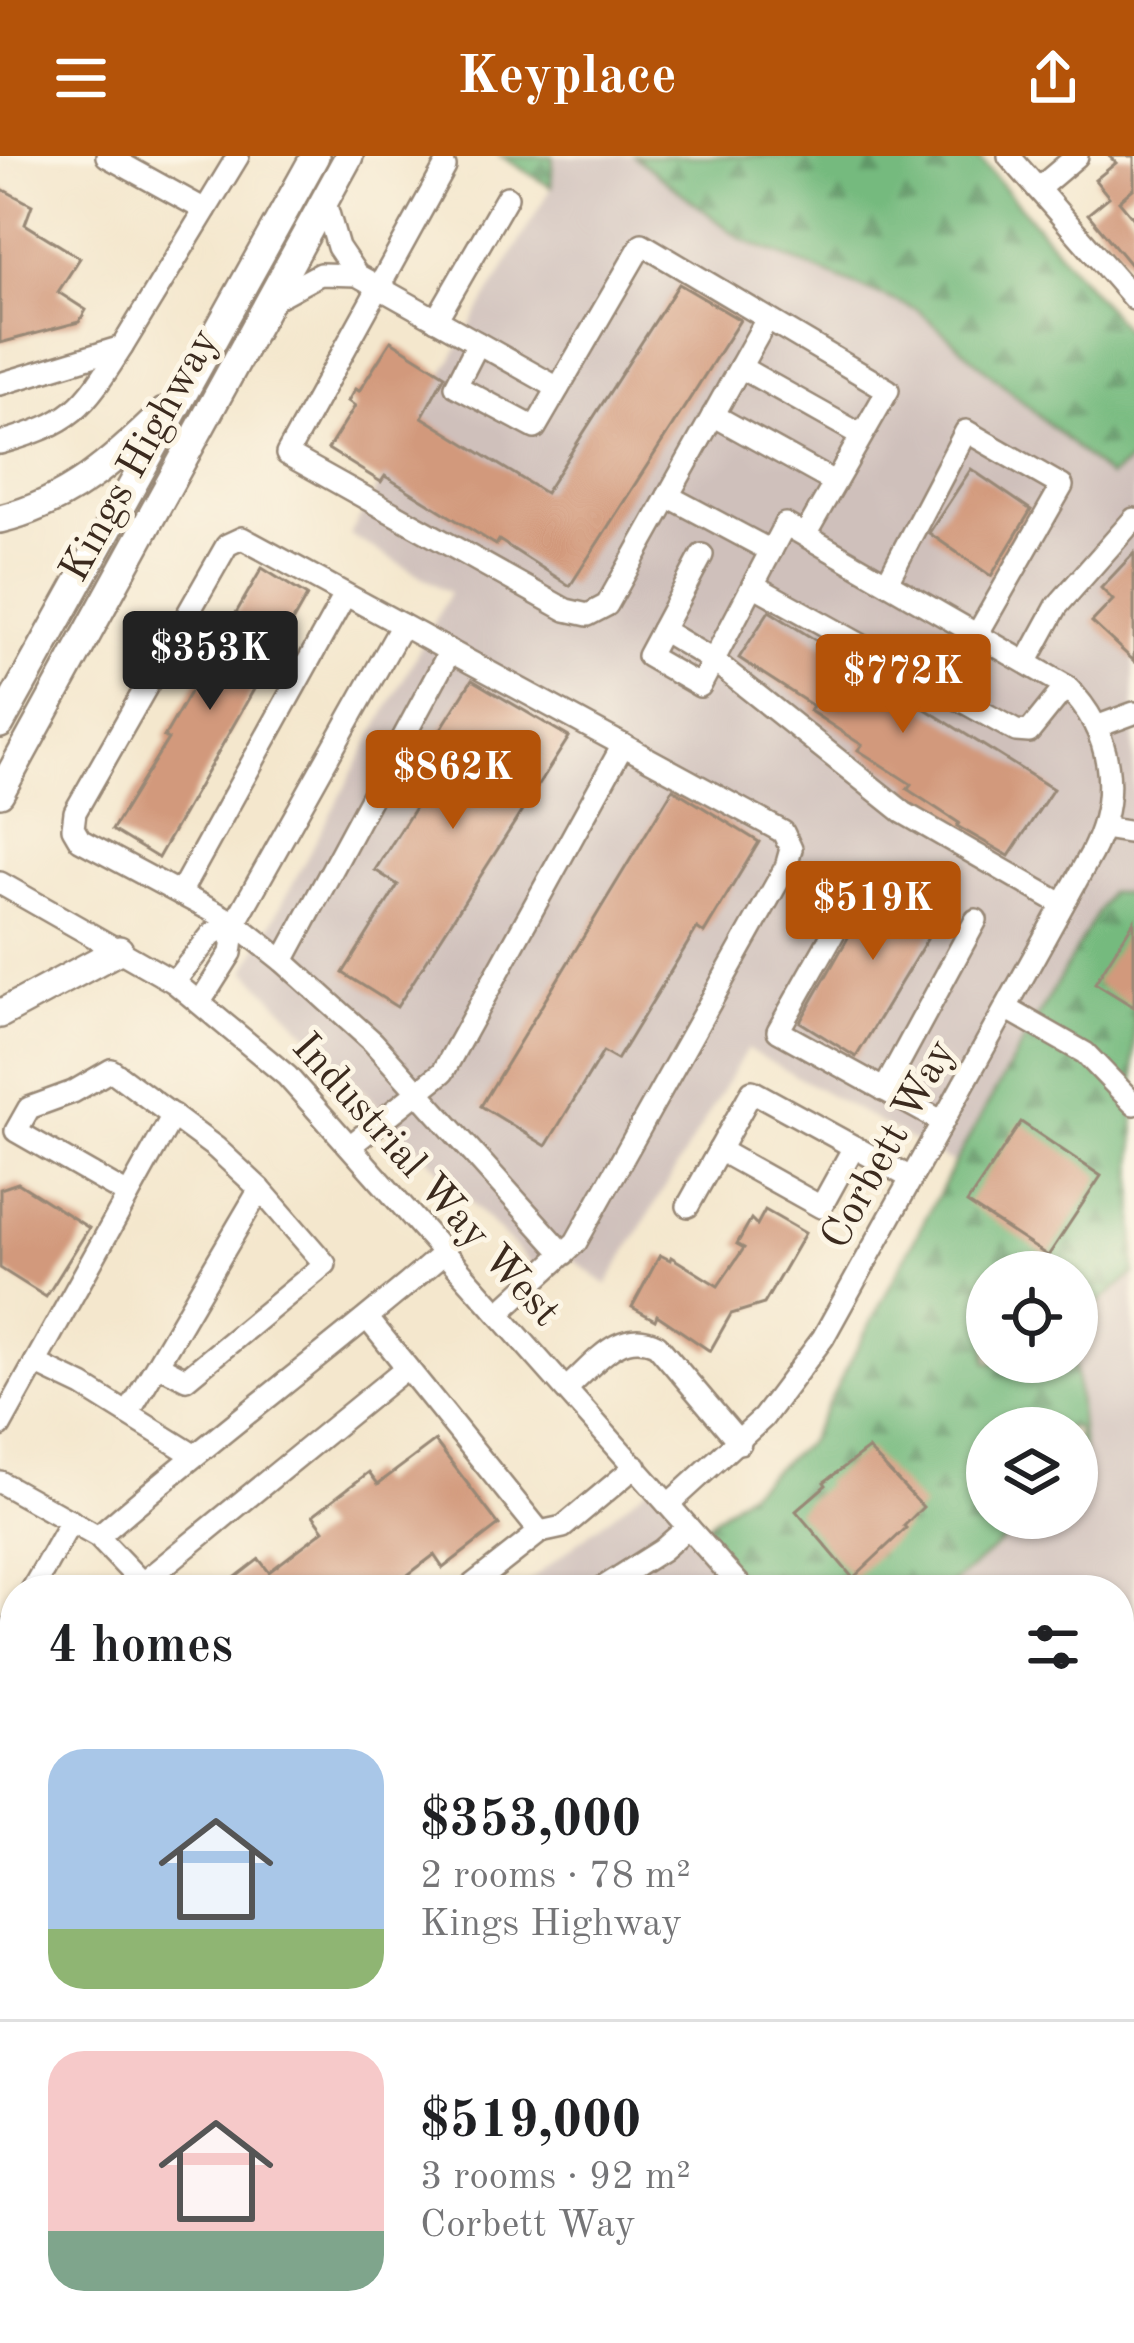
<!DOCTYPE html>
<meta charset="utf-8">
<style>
:root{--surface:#fff;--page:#f6f6f6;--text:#202124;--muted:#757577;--line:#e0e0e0;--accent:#b45309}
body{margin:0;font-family:"Old Standard TT",serif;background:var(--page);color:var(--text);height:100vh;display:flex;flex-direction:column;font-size:45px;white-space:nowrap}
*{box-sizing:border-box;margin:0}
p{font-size:39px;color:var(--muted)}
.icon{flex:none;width:66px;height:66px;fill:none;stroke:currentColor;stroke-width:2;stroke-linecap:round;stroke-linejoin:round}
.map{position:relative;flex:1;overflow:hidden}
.drawer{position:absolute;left:0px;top:1419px;width:1134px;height:768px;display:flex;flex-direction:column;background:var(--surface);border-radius:48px 48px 0 0;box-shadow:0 3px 9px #0004}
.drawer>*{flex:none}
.tools{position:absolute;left:966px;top:1095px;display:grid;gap:24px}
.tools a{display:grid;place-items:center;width:132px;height:132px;border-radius:50%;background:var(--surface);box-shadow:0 3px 9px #0004;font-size:60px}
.price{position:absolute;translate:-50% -102px;padding:0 27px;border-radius:12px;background:var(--accent);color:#fff;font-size:39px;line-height:78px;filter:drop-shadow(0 3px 6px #0008)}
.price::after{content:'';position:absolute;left:50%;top:72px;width:36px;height:27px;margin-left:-18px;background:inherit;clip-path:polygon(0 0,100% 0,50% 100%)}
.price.current{background:#222;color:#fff}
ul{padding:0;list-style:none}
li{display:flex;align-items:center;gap:36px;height:300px;padding:0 48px}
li+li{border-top:3px solid var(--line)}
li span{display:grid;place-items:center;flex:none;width:336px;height:240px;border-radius:36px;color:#555}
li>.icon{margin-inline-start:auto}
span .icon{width:144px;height:144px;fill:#fffc;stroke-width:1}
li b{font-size:51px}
h2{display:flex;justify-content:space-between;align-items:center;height:144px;padding:0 48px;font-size:51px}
header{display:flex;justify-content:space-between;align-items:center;height:156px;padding:0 48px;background:var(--accent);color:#fff;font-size:54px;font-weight:700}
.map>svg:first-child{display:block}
.industrial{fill:#cfc0bb}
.forest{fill:url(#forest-firs);stroke:#58724e;stroke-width:3}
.building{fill:#d2997b}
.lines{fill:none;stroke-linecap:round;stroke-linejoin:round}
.minor-casing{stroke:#988876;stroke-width:26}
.major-casing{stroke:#988876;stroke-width:32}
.minor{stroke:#fff;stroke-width:21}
.major{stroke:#fff;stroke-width:27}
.labels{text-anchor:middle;stroke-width:10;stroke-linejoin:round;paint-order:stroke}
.street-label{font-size:42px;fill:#3b2a1e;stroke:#fcf5e5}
</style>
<header><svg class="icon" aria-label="menu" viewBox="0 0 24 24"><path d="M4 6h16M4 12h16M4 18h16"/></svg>Keyplace<svg class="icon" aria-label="share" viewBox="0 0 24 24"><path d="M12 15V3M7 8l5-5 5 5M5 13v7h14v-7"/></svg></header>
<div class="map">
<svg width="1134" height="2187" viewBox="0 0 1134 2187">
<defs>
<pattern id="forest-firs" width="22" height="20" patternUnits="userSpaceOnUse" patternTransform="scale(3)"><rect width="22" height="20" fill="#74ba7e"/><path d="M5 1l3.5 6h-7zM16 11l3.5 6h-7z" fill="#609767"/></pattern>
</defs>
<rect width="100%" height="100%" fill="#fcf5e5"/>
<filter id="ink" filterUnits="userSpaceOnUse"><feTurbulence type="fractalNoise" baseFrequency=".00833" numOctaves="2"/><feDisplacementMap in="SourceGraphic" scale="24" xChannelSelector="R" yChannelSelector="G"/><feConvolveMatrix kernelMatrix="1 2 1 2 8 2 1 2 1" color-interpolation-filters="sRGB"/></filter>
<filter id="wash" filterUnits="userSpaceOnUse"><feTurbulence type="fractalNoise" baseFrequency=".004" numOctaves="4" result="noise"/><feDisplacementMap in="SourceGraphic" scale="48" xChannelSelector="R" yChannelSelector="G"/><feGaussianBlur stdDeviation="2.7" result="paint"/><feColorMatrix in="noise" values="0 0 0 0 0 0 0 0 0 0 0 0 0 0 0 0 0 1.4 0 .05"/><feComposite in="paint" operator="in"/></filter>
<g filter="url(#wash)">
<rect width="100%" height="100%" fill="#f4e7cd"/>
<g class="industrial">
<polygon points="553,0 634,0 741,83 918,154 1108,321 1134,302 1134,738 1109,737 954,1008 747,893 607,1129 572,1103 547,1125 246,814 450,437 350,379 551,31"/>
<polygon points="1134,1118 1134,2187 584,2187 576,2177 582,2172 1119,2172 1119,1434 945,1434 1030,1362 1077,1362 1077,1322 1085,1315 1075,1206 1077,1165"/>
<polygon points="655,1325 752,1434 518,1434"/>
<polygon points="0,1767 15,1783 15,2125 0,2137"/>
</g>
<g class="forest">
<polygon points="501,0 553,0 551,31"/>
<polygon points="634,0 977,0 1134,184 1134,302 1109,321 918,154 741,83"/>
<polygon points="1109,736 1134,738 1134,1118 1077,1165 1077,1116 987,1116 987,1206 1075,1206 1085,1315 1077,1322 1077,1272 987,1272 987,1362 1030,1362 945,1434 752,1434 699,1375 808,1286 954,1008"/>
<polygon points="158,2172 255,2172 267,2187 138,2187"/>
</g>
<g id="blocks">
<g class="building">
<polygon points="1109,0 1134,0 1134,32 1119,45 1134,63 1134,113 1088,58 1109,41 1095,24 1116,7"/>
<polygon points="0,32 32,49 25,68 80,102 58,136 86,154 79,166 0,187"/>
<polygon points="679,128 740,164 570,430 499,384 496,389 385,320 381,326 328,293 355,250 348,245 355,233 359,235 391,185 445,219 422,261 545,337"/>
<polygon points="971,313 1031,354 991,420 929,377"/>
<polygon points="1134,397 1134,505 1092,466 1113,444 1101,432"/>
<polygon points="262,412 307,440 158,702 112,674 168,583 164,581"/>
<polygon points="769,455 1053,633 1009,700 957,670 959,667 907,633 911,628 858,594 862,589 810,555 813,550 739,502"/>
<polygon points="472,524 569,581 397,851 343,817 398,729 375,714 432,625 415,614"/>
<polygon points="673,633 759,686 704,777 697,772 617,904 603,896 546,990 481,950"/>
<polygon points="887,713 947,750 856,901 800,866"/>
<polygon points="1134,765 1134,851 1095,827"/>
<polygon points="1021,966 1101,1020 1048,1100 967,1047"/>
<polygon points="18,1027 89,1072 46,1141 0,1112 0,1033"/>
<polygon points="765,1054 805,1077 764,1148 731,1158 710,1195 657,1159 655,1164 632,1151 660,1099 670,1104 671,1101 718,1130 744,1092 737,1088 751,1063 757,1069"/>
<polygon points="435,1285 499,1369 443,1412 434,1399 388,1434 219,1434 259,1403 269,1416 324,1374 313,1359 369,1316 378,1328"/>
<polygon points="868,1293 923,1351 904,1370 906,1372 853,1422 796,1355 826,1329 824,1326"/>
<polygon points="1134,1511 1134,1711 1119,1694 1119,1525"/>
<polygon points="0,2018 15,2035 15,2125 0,2138"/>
<polygon points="1119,2109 1134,2127 1134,2187 1022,2187 1039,2172 1119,2172"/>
<polygon points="352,2172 496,2172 509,2187 334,2187"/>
<polygon points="626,2172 766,2172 748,2187 638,2187"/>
</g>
</g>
</g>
<g filter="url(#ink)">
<use href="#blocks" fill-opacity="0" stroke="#988876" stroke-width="3"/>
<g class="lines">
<defs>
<g id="minor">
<polyline points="107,0 205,54"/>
<polyline points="1009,0 1134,143"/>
<polyline points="445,11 287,298 566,454 588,459 607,449 767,163"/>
<polyline points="1038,33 1077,0"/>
<polyline points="324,43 338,91 357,119 558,232"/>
<polyline points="268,146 320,118 357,119"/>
<polyline points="436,164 507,41"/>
<polyline points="478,187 456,230 535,272 642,88 888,234 805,379"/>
<polyline points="740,211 861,279"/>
<polyline points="0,228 122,191 238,0"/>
<polyline points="713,259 834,326"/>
<path d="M0 287C73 266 82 254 122 191"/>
<polyline points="668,340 771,395"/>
<polyline points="887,426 966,275 1062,330 978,477"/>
<polyline points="753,429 1016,575 1029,576 1066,530"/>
<polyline points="662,474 714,505 904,657 1062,748"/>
<polyline points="1027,505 1057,450 1134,363"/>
<polyline points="1096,571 1134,557"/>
<polyline points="1103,672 1134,677"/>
<polyline points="865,721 778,875 941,965"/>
<polyline points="0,727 174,826 287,920 744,1434"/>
<polyline points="180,737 345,439"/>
<polyline points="283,805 450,495"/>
<polyline points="174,826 212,778 235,767"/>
<polyline points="200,846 231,797 235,767 402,469"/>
<polyline points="1006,852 1085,897 1134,948"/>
<polyline points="884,934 976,764"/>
<polyline points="350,990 443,916 623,589"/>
<polyline points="719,994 821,1051 854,991"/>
<polyline points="128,1039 16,975 29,952 73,936 111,914 216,992 260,1033 325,1108 186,1223 159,1209"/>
<polyline points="688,1050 752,935 909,1021"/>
<polyline points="499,1157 576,1086 786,711 791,693 783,676 242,382 227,389 75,656 73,672 80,684 235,767 283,805 373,886 564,1098"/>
<polyline points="368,1163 540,1376"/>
<polyline points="35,1207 83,1230 192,1298"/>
<path d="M567 1232C594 1209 620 1170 657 1189L740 1287"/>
<polyline points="128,1258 260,1033"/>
<polyline points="0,1270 173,959"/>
<polyline points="0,1326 98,1381 142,1427"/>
<path d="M670 1347 763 1262 823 1182 1091 698C1121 640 1113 576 1066 530L785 368 700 530 648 500 702 399"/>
<path d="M98 1381C211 1282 332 1194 445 1096"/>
<polyline points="32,1434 71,1365"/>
<polyline points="134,1434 406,1212"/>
<polyline points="466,1434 540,1376 563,1371 636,1310"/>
<polyline points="599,1434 662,1394 688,1371"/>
<polyline points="0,1492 15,1465"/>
<polyline points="0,1632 15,1602"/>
<polyline points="0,1708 15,1726"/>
<polyline points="1119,1854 1134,1870"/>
<polyline points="0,1921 15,1939"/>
<polyline points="1119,1978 1134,1964"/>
<polyline points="0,1986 15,2003"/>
<polyline points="1119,2077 1134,2071"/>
<polyline points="223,2172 236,2187"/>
<polyline points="303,2172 316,2187"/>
<polyline points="522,2172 535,2187"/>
<polyline points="57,2187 76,2172"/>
<polyline points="869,2187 876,2172"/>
<polyline points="987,2187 1003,2172"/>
</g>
<g id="major">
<path d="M0 363C69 346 114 305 164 256"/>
<polyline points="0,568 315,0"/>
<polyline points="0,637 349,0"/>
<polyline points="0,858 119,794"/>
</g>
</defs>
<use href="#minor" class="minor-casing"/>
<use href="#major" class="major-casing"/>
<use href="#minor" class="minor"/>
<use href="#major" class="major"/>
</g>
</g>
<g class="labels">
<g class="street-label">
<text transform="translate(137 298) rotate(-61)" y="15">Kings Highway</text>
<text transform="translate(886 987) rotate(-61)" y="15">Corbett Way</text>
<text transform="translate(428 1022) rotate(48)" y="15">Industrial Way West</text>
</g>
</g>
</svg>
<div class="tools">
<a><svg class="icon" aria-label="locate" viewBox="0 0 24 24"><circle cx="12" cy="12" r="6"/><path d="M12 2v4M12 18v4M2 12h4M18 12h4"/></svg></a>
<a><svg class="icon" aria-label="layers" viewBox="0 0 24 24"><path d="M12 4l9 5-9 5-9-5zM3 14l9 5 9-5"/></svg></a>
</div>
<b class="price current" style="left:210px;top:557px">$353K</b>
<b class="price" style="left:903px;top:580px">$772K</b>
<b class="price" style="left:453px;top:676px">$862K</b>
<b class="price" style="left:873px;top:807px">$519K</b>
<section class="drawer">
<h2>4 homes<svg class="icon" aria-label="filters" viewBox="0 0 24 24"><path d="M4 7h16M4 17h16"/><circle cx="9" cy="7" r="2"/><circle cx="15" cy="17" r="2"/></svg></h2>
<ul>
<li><span style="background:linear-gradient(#a9c7e8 75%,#8fb573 0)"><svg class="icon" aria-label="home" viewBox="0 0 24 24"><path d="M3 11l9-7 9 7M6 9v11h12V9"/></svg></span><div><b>$353,000</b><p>2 rooms · 78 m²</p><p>Kings Highway</p></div></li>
<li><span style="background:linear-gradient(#f6c9c9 75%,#7fa58c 0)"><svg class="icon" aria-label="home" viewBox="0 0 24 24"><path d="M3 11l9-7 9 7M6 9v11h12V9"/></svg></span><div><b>$519,000</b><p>3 rooms · 92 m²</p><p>Corbett Way</p></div></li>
</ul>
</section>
</div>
